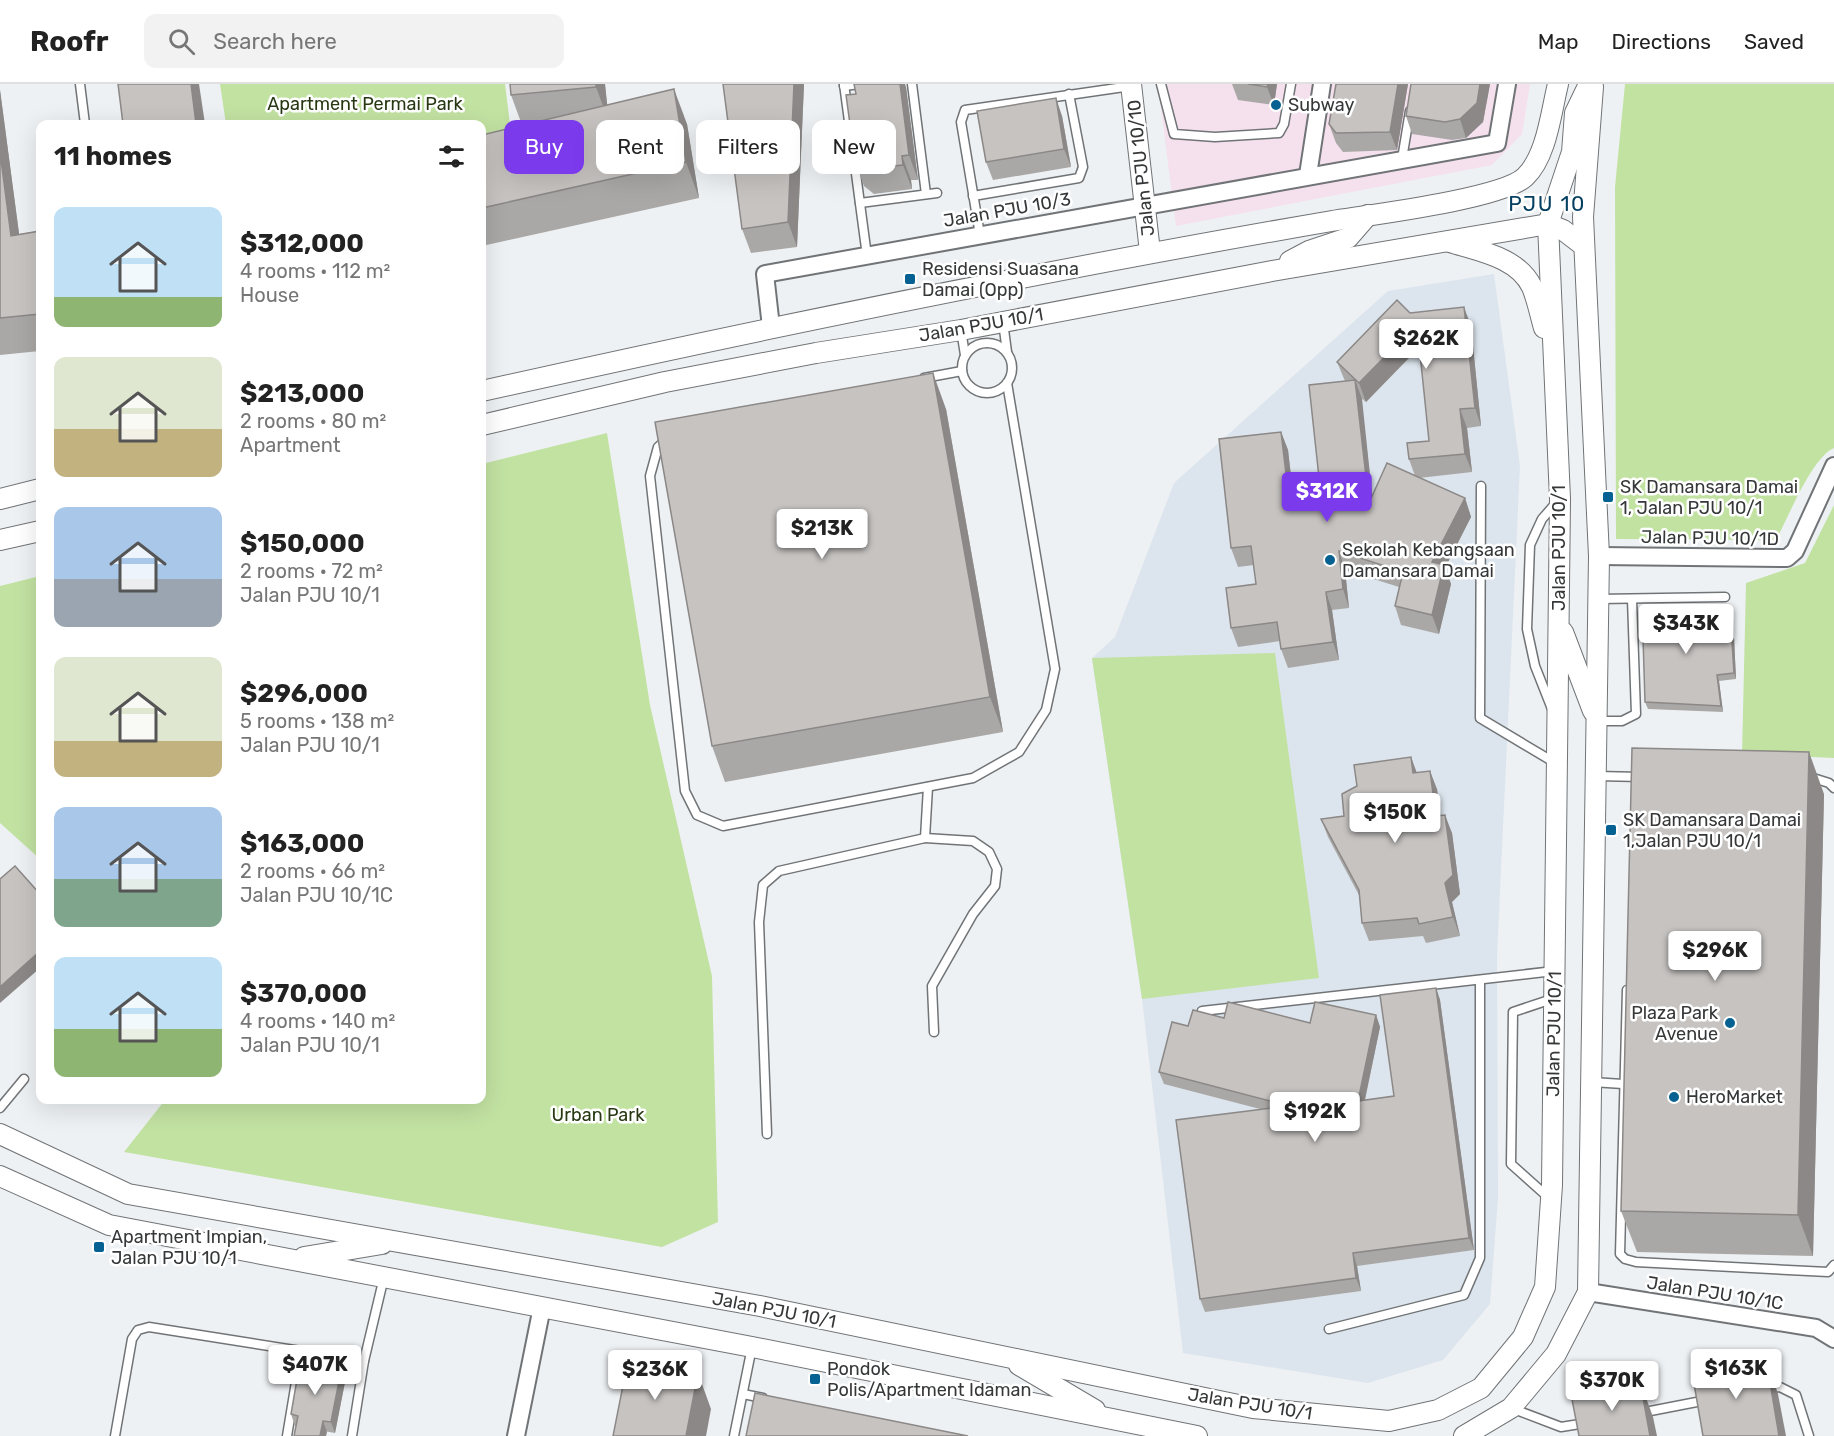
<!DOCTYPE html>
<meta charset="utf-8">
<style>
:root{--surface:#fff;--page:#f2f2f2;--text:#222;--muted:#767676;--line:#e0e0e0;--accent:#7c3aed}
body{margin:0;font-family:Rubik,sans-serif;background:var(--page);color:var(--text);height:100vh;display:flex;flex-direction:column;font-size:22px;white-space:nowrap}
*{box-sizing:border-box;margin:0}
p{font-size:20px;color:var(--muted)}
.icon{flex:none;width:33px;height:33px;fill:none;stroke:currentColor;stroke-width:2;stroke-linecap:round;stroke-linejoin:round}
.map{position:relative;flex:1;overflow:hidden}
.drawer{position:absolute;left:36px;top:36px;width:450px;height:984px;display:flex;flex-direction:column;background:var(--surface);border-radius:12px;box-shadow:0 6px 24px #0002}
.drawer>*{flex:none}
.top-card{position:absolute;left:504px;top:36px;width:570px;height:54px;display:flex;gap:12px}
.price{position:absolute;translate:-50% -51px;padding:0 14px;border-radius:6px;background:#fff;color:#222;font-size:20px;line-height:39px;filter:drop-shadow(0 2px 3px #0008)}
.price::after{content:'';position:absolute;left:50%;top:36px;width:18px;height:14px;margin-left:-9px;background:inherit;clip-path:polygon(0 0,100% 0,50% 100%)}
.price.on{background:var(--accent);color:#fff}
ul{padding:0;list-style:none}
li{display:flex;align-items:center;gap:18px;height:150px;padding:0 18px}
li span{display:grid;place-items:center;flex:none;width:168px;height:120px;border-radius:12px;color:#555}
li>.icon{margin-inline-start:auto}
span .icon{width:72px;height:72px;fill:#fffc;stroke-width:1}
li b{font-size:26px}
h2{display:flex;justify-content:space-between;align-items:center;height:72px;padding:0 18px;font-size:26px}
.tag{padding:0 21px;border-radius:12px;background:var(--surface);box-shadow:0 6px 24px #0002;font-size:21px;line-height:54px}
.tag.on{background:var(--accent);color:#fff}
header{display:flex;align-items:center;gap:36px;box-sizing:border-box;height:84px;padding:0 30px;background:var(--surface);border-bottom:2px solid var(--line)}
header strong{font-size:28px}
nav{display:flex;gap:33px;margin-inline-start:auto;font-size:21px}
.search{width:420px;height:54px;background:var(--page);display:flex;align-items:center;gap:15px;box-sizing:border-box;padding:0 21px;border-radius:12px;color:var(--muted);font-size:22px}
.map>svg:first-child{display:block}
.commercial{fill:#f5e0ee}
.built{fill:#dce5ed}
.green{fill:#c2e2a2}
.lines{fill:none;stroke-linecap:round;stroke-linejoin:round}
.service-casing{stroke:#717476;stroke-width:11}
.minor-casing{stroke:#717476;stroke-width:20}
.tertiary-casing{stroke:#717476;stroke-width:22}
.service{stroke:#fff;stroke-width:8}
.minor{stroke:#fff;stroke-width:16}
.tertiary{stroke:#fff;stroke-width:20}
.wall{fill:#aaa8a6;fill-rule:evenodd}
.shaded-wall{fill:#8b8887}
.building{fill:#c6c3c1;stroke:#8b8887;stroke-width:1.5}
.poi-dot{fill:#046191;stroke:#fff;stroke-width:2}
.labels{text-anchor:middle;stroke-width:5;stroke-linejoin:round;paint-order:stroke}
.park-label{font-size:18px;fill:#273813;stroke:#fff}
.poi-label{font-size:18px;fill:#363738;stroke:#fff;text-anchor:start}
.street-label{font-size:18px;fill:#363738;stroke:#fff}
.quarter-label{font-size:21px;letter-spacing:1.5px;fill:#054062;stroke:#fff}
</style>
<header>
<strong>Roofr</strong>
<div class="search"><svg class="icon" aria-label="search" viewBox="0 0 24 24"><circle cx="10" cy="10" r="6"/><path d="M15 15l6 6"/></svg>Search here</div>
<nav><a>Map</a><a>Directions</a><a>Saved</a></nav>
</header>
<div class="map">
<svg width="1834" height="1352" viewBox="0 0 1834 1352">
<rect width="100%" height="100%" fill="#eef1f4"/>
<polygon class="commercial" points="1158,0 1530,0 1522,50 1492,81 1176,142"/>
<polygon class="built" points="1494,190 1520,382 1497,872 1498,1114 1490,1220 1443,1276 1368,1299 1183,1269 1142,915 1092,574 1115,553 1174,399 1388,207"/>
<g class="green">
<polygon points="220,0 505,0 513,64 482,72 482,40 226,40"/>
<path d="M1625 0H1834V364C1812 373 1788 434 1776 456L1616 455 1615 103Z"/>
<polygon points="607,349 650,621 712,892 718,1138 662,1163 124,1068 165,1016 482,1016 482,380"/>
<polygon points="1834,421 1834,674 1742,670 1746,499 1805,479"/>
<polygon points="40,492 40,775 0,739 0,502"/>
<polygon points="1275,569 1319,894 1142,915 1092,574"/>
</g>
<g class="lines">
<defs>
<g id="service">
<polyline points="80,0 85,40"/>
<polyline points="844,0 867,172"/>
<polyline points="912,0 926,110"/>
<polyline points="1161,0 1174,50 1215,53 1279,49 1284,40 1291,0"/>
<polyline points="844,2 860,0"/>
<polyline points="1402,75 1410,27"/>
<polyline points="973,112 1079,94 1083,83 1069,10"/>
<polyline points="860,119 937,109"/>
<polyline points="980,151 961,38 965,26 1131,2"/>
<polyline points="1003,238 1007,268"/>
<polyline points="961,246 965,271"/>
<circle cx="987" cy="284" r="25"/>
<polyline points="924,294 962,287"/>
<polyline points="667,355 658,363 650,392 685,707 697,731 723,742 973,694 1019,668 1046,626 1055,585 1007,299"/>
<polyline points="1481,402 1480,634 1557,680"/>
<polyline points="1599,515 1725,513"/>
<polyline points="1552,625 1535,582 1527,545 1530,461 1542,435 1556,419"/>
<polyline points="1597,637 1622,637 1636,630 1632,515"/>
<polyline points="1597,692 1641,693"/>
<polyline points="1810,693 1829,699 1834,704"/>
<polyline points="925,754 973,757 989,768 997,785 995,802 973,830 932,902 934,948"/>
<polyline points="1627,906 1620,1170 1625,1175 1636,1178 1828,1188 1834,1181"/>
<polyline points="1202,927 1554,887"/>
<polyline points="1592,998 1623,1000"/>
<polyline points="0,1024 24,995"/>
<polyline points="767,1050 759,838 763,801 779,787 925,754 928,703"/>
<polyline points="1549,1114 1511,1080 1513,928 1555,914"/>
<polyline points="1329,1245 1464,1211 1480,1174 1480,896"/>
<polyline points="1767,1304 1780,1303 1796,1311 1809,1352"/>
<polyline points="743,1310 763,1314"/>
<polyline points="1511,1324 1561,1343 1586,1339"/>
<polyline points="1640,1329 1707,1316"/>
<polyline points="115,1352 132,1255 138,1246 149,1243 364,1277 384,1193"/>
<polyline points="287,1352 301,1268"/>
<polyline points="352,1352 364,1277"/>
<polyline points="734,1352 752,1263"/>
</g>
<g id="minor">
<polyline points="1308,91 1322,0"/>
<polyline points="771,243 765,190 1497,59 1507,0"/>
<polyline points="1599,472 1787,474 1795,467 1834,382"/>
<polyline points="1588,1208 1816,1244 1834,1255"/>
<polyline points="516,1352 542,1223"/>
</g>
<g id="tertiary">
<polyline points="1131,0 1150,168"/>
<path d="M1450 158C1478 167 1518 173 1532 203 1537 215 1540 230 1544 244"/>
<polyline points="1290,177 1309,167 1348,154 1368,131"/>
<path d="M482 307C764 244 1046 186 1332 137 1369 131 1501 115 1525 93 1547 72 1551 28 1558 0"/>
<polyline points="482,341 665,298 816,269 961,246 1272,187 1548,140 1563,146 1584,162"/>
<polyline points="0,415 40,405"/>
<polyline points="0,456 40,447"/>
<polyline points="1563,548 1593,627"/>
<polyline points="0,1050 128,1110 760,1222 1253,1324 1389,1337 1438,1326 1481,1304 1523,1253 1545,1203 1552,1101 1560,415 1548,140 1572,68 1575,29 1589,0"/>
<polyline points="0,1092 109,1141 752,1263 1197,1352"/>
<polyline points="304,1173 382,1160"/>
<polyline points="1019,1281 1095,1326"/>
<polyline points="1464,1352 1511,1324 1556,1270 1588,1208 1599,472 1583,133 1593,3"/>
</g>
</defs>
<use href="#service" class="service-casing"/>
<use href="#minor" class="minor-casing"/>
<use href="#tertiary" class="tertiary-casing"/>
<use href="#service" class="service"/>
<use href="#minor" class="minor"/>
<use href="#tertiary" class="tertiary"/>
</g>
<g class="wall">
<polygon points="605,0 607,21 687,40 699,114 482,162 482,51 522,41 511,11"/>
<polygon points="723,0 804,0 797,163 751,169 742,145"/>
<polygon points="1232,0 1277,0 1274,21 1238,16"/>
<polygon points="1408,0 1397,66 1343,68 1336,59 1329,40"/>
<polygon points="1411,0 1490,0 1483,38 1466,54 1452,56 1412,50 1406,32"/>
<polygon points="906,3 918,96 911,96 912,105 874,110 864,102 855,77 856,10"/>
<polygon points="0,6 19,150 40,147 40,267 0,271"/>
<polygon points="1062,32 1071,83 993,96 986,78"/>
<path d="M1410 229 1471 242 1481 342 1467 344 1472 388 1419 394 1465 414 1471 433 1445 484 1451 500 1439 550 1401 541 1395 522 1399 503 1345 486 1349 524 1332 526 1339 576 1288 584 1281 565 1280 557 1238 563 1231 544 1256 500 1254 481 1238 483 1231 464 1281 348 1288 366 1292 406 1320 403 1345 297 1337 278ZM1420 263 1429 357 1409 375 1415 392 1372 411 1361 314 1366 318Z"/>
<polygon points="946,325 1003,648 725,698 712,662"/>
<polygon points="1730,527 1733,533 1736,595 1719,597 1723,628 1648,625 1645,618"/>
<polygon points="1411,673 1416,689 1437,705 1440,731 1452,749 1460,810 1452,818 1460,852 1426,859 1423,852 1369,857 1362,839 1360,813 1328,753 1321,735 1344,732"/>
<polygon points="1824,710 1813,1172 1637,1168 1621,1127"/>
<polygon points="1436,904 1440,916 1474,1166 1357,1182 1361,1207 1205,1228 1200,1215 1260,1025 1164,1000 1159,988 1188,942 1310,939 1376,931 1380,943 1365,1016 1394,1012"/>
<polygon points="335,1284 335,1286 345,1298 335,1349 295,1342 291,1330"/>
</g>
<g class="shaded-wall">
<polygon points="191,0 199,0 205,40 196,40"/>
<polygon points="596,0 605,0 609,38 596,3"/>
<polygon points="794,0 804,0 797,163 788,138"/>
<polygon points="900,0 905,0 906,3 918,96 909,71"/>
<polygon points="1268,0 1277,0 1274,21 1267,3"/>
<polygon points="1398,0 1408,0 1397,66 1390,48"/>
<polygon points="1480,0 1490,0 1483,38 1466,54 1460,35"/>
<polygon points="674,5 687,40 699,114 686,78"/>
<polygon points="0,6 24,187 11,152 0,68"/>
<polygon points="1056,14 1062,32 1071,83 1064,65"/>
<polygon points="902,72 911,96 912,105 903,81"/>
<polygon points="1464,223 1471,242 1481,342 1475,324"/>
<polygon points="1417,240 1424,258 1366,318 1359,299"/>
<polygon points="933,289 946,325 1003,648 990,613"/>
<polygon points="1355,296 1362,315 1375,438 1369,419"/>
<polygon points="1460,325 1467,344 1472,388 1465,370"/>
<polygon points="1281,348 1288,366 1295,425 1288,406"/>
<polygon points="1465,414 1471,433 1445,484 1451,500 1439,550 1432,531 1432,478"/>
<polygon points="1339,467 1345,486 1349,524 1343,505"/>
<polygon points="1326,508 1332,526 1339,576 1333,558"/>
<polygon points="1730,527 1733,533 1736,595 1734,589"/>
<polygon points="1717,591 1719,597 1723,628 1721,622"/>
<polygon points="1809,668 1824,710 1813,1172 1798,1131"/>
<polygon points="1411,673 1418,692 1413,689"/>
<polygon points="1430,687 1437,705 1443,751 1436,732"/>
<polygon points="1445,731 1452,749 1460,810 1452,818 1460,852 1453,833 1445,799"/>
<polygon points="40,867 40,884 0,919 0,903"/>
<polygon points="1436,904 1440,916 1474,1166 1469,1154"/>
<polygon points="1376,931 1380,943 1362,1029 1358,1017"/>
<polygon points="1353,1169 1357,1182 1361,1207 1356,1194"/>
<polygon points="331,1273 335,1284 333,1296 329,1285"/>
<polygon points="1766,1274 1778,1310 1786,1352 1779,1352"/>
<polygon points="341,1287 345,1298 335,1349 331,1338"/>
<polygon points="698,1289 711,1325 706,1352 686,1352"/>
<polygon points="1640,1297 1653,1333 1657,1352 1650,1352"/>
<polygon points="323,1337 327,1348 326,1352 320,1352"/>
</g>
<g class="building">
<polygon points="118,0 191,0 196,40 123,40"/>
<polygon points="510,0 596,0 596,3 511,11"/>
<polygon points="723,0 794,0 788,138 742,145"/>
<polygon points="854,0 900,0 909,71 902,72 903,81 865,85 855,77 846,11 856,10"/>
<polygon points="1248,0 1268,0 1267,3"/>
<polygon points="1336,0 1398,0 1390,48 1336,49 1329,40"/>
<polygon points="1411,0 1480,0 1477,19 1460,35 1445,38 1406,32"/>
<polygon points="674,5 686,78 482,124 482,51"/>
<polygon points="1056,14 1064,65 986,78 977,27"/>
<polygon points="0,68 11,152 40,147 40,230 0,234"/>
<polygon points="1397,216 1410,229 1464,223 1475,324 1460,325 1465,370 1409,375 1407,359 1429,357 1417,240 1359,299 1337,278"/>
<polygon points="933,289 990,613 712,662 655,338"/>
<polygon points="1355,296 1369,419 1387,379 1465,414 1432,478 1444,481 1432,531 1395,522 1403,488 1339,467 1343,505 1326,508 1333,558 1281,565 1277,538 1231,544 1226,504 1256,500 1251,462 1231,464 1219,355 1281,348 1288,406 1320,403 1309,301"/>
<polygon points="1642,522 1730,527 1734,589 1717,591 1721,622 1645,618"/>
<polygon points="1632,664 1809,668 1798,1131 1621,1127"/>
<polygon points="1411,673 1413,689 1430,687 1436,732 1445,731 1453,791 1445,799 1453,833 1419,840 1417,834 1362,839 1359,806 1321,735 1344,732 1342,710 1357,702 1354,681"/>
<polygon points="15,782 40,810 40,867 0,903 0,795"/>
<polygon points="1436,904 1469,1154 1353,1169 1356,1194 1200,1215 1176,1036 1289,1022 1159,988 1172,938 1188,942 1193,926 1224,934 1228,918 1310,939 1315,918 1376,931 1358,1017 1394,1012 1380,911"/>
<polygon points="314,1270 331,1273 329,1285 341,1287 331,1338 323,1337 320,1352 294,1352 298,1332 291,1330 300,1278 312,1280"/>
<polygon points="1766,1274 1779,1352 1703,1352 1692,1288"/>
<polygon points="628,1276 698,1289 686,1352 613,1352"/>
<polygon points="1640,1297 1650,1352 1579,1352 1571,1310"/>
<polygon points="755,1309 968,1352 746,1352"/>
</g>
<g class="poi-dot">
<circle cx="1276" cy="21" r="6"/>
<rect x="904" y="189" width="12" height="12" rx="3"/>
<rect x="1602" y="407" width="12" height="12" rx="3"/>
<circle cx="1330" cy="476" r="6"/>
<rect x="1605" y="740" width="12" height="12" rx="3"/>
<circle cx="1730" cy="939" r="6"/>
<circle cx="1674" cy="1013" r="6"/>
<rect x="93" y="1157" width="12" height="12" rx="3"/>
<rect x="809" y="1289" width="12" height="12" rx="3"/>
</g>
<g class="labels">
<g class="park-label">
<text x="365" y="26">Apartment Permai Park</text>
<text x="598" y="1037">Urban Park</text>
</g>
<g class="poi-label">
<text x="1288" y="27">Subway</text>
<text x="922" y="191">Residensi Suasana<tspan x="922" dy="21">Damai (Opp)</tspan></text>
<text x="1620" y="409">SK Damansara Damai<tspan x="1620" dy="21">1, Jalan PJU 10/1</tspan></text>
<text x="1342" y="472">Sekolah Kebangsaan<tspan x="1342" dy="21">Damansara Damai</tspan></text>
<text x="1623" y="742">SK Damansara Damai<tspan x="1623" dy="21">1,Jalan PJU 10/1</tspan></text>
<text x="1718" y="935" text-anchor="end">Plaza Park<tspan x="1718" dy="21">Avenue</tspan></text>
<text x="1686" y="1019">HeroMarket</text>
<text x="111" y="1159">Apartment Impian,<tspan x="111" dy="21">Jalan PJU 10/1</tspan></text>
<text x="827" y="1291">Pondok<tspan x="827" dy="21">Polis/Apartment Idaman</tspan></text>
</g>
<g class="street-label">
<text transform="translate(1141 84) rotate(-96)" y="6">Jalan PJU 10/10</text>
<text transform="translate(1007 126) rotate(-10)" y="6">Jalan PJU 10/3</text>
<text transform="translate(981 241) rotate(-10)" y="6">Jalan PJU 10/1</text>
<text transform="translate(1710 454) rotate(1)" y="6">Jalan PJU 10/1D</text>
<text transform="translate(1559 464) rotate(-90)" y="6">Jalan PJU 10/1</text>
<text transform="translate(1554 950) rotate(-89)" y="6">Jalan PJU 10/1</text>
<text transform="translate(1715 1209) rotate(9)" y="6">Jalan PJU 10/1C</text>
<text transform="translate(774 1226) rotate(11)" y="6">Jalan PJU 10/1</text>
<text transform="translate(1250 1320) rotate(9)" y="6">Jalan PJU 10/1</text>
</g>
<g class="quarter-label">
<text x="1547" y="127">PJU 10</text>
</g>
</g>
</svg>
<b class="price" style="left:1426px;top:286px">$262K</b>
<b class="price on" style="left:1327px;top:439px">$312K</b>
<b class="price" style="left:822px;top:476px">$213K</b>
<b class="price" style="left:1686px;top:571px">$343K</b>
<b class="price" style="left:1395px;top:760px">$150K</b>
<b class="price" style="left:1715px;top:898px">$296K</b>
<b class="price" style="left:1315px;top:1059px">$192K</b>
<b class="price" style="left:315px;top:1312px">$407K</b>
<b class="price" style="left:1736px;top:1316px">$163K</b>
<b class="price" style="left:655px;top:1317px">$236K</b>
<b class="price" style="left:1612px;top:1328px">$370K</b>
<div class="top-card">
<a class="tag on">Buy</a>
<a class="tag">Rent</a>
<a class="tag">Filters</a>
<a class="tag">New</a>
</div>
<section class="drawer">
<h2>11 homes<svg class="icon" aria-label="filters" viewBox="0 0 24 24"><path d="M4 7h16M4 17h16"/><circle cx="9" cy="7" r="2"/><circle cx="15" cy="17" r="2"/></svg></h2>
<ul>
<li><span style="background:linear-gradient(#bfe0f5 75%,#8fb573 0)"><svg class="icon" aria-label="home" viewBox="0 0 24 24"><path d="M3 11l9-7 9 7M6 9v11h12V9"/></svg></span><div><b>$312,000</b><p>4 rooms · 112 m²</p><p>House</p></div></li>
<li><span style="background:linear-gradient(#dfe7d0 60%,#c2b280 0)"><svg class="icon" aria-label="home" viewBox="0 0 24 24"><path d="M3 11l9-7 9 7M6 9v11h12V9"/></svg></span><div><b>$213,000</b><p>2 rooms · 80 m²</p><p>Apartment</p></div></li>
<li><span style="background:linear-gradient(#a9c7e8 60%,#9aa5b1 0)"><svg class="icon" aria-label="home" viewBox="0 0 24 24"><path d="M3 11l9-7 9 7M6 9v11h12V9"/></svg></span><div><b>$150,000</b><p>2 rooms · 72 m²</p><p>Jalan PJU 10/1</p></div></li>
<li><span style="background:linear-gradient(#dfe7d0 70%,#c2b280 0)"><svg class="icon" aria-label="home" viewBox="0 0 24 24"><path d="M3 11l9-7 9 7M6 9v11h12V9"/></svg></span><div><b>$296,000</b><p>5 rooms · 138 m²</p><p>Jalan PJU 10/1</p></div></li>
<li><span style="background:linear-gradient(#a9c7e8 60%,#7fa58c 0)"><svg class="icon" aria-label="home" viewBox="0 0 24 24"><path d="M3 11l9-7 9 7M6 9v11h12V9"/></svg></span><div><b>$163,000</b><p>2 rooms · 66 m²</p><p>Jalan PJU 10/1C</p></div></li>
<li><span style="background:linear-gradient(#bfe0f5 60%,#8fb573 0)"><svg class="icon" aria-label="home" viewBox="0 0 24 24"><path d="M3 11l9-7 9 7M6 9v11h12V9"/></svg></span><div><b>$370,000</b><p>4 rooms · 140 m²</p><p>Jalan PJU 10/1</p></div></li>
</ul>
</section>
</div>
